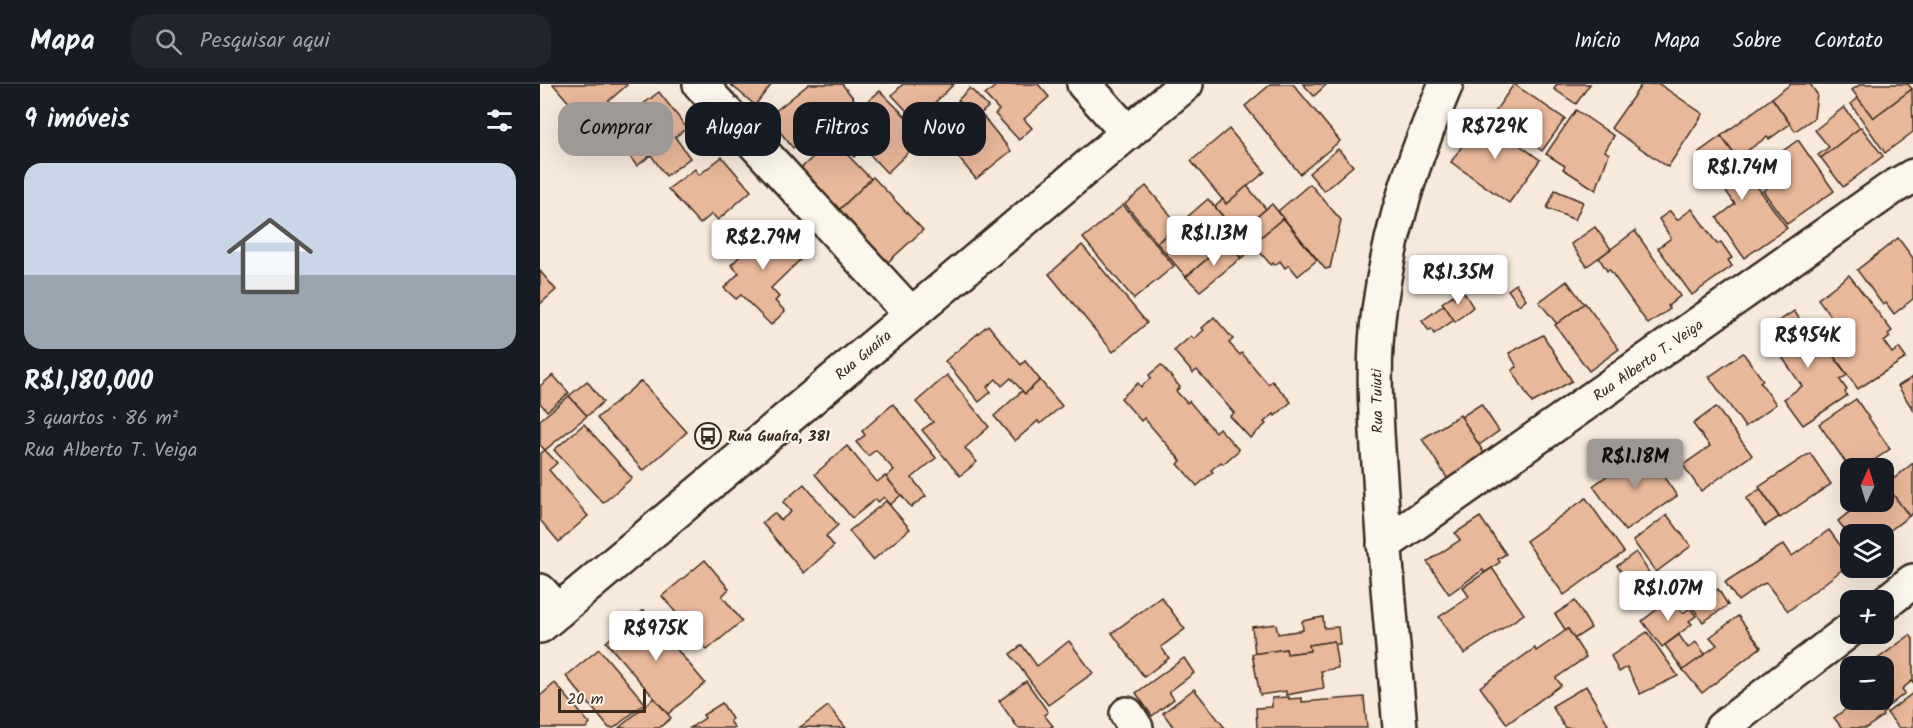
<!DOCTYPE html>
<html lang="pt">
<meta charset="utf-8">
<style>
:root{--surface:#171b24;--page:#20242c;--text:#f1f3f6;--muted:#9ea1a6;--line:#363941;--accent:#9f9995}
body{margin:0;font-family:Kalam,sans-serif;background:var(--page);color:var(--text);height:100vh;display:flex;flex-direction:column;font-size:22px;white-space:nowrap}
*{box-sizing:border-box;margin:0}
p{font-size:20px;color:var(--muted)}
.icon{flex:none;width:33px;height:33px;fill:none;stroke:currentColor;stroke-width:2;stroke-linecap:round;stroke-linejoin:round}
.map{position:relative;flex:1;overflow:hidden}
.details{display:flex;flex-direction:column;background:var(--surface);width:540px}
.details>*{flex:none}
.guide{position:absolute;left:18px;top:18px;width:570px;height:54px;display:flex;gap:12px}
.needle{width:39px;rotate:4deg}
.controls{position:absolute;left:1300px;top:374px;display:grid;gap:12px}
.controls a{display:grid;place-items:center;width:54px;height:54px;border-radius:12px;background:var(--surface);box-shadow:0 6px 24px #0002;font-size:30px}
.scale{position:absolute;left:18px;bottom:15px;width:88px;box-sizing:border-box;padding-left:6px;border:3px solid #3b2a1e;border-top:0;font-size:16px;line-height:21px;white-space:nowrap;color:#3b2a1e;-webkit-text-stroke:4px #fbf7ec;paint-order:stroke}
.price{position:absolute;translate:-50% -51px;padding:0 14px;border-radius:6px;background:#fff;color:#222;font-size:20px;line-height:39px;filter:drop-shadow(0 2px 3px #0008)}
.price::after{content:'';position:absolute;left:50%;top:36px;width:18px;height:14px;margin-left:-9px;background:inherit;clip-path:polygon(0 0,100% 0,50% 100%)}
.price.selected{background:var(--accent);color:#111}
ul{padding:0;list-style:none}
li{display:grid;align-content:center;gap:12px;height:318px;padding:0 24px}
li span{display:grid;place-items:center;height:186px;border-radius:18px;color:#555}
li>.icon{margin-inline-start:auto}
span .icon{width:108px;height:108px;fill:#fffc;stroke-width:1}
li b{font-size:26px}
h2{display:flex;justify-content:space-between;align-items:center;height:72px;padding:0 24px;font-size:26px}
.pill{padding:0 21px;border-radius:18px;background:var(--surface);box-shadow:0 6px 24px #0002;font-size:21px;line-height:54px}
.pill.selected{background:var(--accent);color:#111}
header{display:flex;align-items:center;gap:36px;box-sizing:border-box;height:84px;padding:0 30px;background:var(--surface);border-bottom:2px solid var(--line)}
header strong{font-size:28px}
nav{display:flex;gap:33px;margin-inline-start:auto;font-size:21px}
.search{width:420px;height:54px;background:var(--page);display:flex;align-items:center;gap:15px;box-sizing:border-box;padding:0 21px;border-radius:18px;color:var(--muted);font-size:22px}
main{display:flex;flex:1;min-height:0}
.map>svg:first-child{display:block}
.building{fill:#e9b79a;stroke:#3b2a1e;stroke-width:1.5}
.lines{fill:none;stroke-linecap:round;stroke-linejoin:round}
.minor-casing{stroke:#3b2a1e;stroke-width:38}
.major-casing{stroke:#3b2a1e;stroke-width:38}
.minor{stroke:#fbf7ec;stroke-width:33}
.major{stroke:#fbf7ec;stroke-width:33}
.labels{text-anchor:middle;stroke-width:4.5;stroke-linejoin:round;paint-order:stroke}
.street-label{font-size:15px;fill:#3b2a1e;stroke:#fbf7ec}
.poi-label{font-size:15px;font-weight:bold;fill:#3b2a1e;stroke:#fbf7ec;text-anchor:start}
</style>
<header>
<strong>Mapa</strong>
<div class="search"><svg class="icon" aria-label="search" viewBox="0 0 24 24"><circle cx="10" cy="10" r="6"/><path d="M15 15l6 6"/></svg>Pesquisar aqui</div>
<nav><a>Início</a><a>Mapa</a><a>Sobre</a><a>Contato</a></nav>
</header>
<main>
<section class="details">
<h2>9 imóveis<svg class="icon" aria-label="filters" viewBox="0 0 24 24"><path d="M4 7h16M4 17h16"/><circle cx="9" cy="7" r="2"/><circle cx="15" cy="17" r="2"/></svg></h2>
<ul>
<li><span style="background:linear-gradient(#c9d6e8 60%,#9aa5b1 0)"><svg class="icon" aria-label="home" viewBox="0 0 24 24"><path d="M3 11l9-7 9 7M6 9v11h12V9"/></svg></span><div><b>R$1,180,000</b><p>3 quartos · 86 m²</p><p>Rua Alberto T. Veiga</p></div></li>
</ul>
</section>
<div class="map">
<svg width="1373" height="644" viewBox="0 0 1373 644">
<rect width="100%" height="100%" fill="#f7eadc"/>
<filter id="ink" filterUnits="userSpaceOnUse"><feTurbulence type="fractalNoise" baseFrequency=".0167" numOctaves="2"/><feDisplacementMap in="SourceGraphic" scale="12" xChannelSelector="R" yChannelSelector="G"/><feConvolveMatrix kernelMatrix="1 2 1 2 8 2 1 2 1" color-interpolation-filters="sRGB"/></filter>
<g filter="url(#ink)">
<g class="building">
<polygon points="13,0 86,0 87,1 56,28 48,19 37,28"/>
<polygon points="190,0 232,0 215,21"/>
<polygon points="269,0 302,0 314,15 253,64 228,33"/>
<polygon points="363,0 414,0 376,37 352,11"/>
<polygon points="458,0 498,0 509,13 484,35 492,44 479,56 455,30 459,26 445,11"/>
<polygon points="731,0 753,0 800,57 760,90 705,22"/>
<polygon points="763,0 787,0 774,12"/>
<polygon points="974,0 1025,35 1002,67 986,55 984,57 962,40 963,38 953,30"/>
<polygon points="1017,0 1050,0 1036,20 1014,5"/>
<polygon points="1102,0 1119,0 1163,30 1128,83 1071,44"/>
<polygon points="1251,0 1270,0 1277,10 1274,34 1255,47 1232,14"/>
<polygon points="1321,0 1368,0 1372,5 1333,34 1312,6"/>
<polygon points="430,4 448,23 436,34 418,16"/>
<polygon points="1372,5 1373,48 1345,69 1311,20 1318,14 1333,34"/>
<polygon points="340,7 385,52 347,89 323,63 314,73 290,48"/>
<polygon points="119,8 147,44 135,53 150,74 126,92 111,71 97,82 69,46"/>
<polygon points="1232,14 1250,40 1229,55 1227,53 1197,74 1181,52"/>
<polygon points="1304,23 1320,44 1281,74 1278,71 1289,63 1275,46"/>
<polygon points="1036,26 1074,52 1065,67 1069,70 1056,106 1023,85 1025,82 1006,70"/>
<polygon points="442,31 471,67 436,95 409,62 430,44 428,42"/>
<polygon points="942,33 1000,76 969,119 911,78"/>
<polygon points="1321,43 1343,72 1303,103 1281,74"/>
<polygon points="689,45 725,88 686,120 651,77"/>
<polygon points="1181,52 1247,144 1204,174 1177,134 1195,120 1159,68"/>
<polygon points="292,55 331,95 298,127 259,86"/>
<polygon points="1258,56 1294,107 1247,140 1223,107 1234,99 1222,82"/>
<polygon points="798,65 813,82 784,107 769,89"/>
<polygon points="182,73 211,107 178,136 172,130 160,140 128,105 155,85 159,91"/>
<polygon points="333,93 383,146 348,178 298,127"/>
<polygon points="770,100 801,136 790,184 785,185 738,127"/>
<polygon points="606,102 638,140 617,159 585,120"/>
<polygon points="707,102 726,125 697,149 675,123 683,115 686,120"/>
<polygon points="1015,106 1043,118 1035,136 1007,124"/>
<polygon points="668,115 697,149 646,193 617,159"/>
<polygon points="732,120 743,134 713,160 707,167 708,169 701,174 687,158"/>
<polygon points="583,121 634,182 594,215 543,154"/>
<polygon points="1152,125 1177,160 1181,158 1192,174 1188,176 1192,182 1152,211 1118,164 1131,154 1119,135 1130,127 1137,136"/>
<polygon points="743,134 777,176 758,192 749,181 745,184 740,177 735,181 733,179 731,181 713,160"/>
<polygon points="226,139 237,150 240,147 251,158 249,161 262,174 231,204 239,213 235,217 245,227 231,241 201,211 196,215 184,204 199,189 191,181 207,165 203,161"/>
<polygon points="1055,143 1071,165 1047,182 1031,160"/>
<polygon points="1095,147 1140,212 1128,222 1130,225 1108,240 1069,185 1067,187 1059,174"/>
<polygon points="1358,154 1373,174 1373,215 1354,230 1346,219 1343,221 1317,186"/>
<polygon points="687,158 701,174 660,207 646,193"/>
<polygon points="542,161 607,239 573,268 509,190"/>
<polygon points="0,187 16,206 0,220"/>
<polygon points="1309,191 1352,247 1348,250 1350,253 1344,258 1352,269 1359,264 1366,274 1318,305 1282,256 1299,243 1278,215"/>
<polygon points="1027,197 1044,220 1017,240 999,218"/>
<polygon points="976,200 986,215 979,221 968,206"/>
<polygon points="923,207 933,223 915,238 902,219 913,211 915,214"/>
<polygon points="1045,219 1079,265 1049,287 1015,241"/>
<polygon points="904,221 914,236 894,250 891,245 889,247 882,237"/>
<polygon points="1254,227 1285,271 1290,267 1307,291 1300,296 1307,306 1305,308 1307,312 1263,341 1244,315 1262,302 1224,247"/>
<polygon points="674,233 693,255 689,259 700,271 702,269 728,300 732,297 751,318 735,332 734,330 724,338 726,340 710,354 690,332 694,329 657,286 653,289 634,267 651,252 654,255 664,246 662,244"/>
<polygon points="448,241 481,281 485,277 500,296 485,310 471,294 462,302 456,295 447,303 451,308 439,318 405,277"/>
<polygon points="1003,251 1032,297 992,319 972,286 977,283 969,269"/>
<polygon points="1203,269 1223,296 1220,298 1236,320 1205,343 1169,293"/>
<polygon points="621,281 640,303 636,307 647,319 649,317 675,348 679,344 699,366 683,380 681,378 671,386 673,388 657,402 638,380 641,377 604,334 601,337 581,314 598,299 601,303 611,294 609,291"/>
<polygon points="13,291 29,309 7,327 0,319 0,302"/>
<polygon points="407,291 449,343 425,364 437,378 420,392 382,346 393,338 376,318"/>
<polygon points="1373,293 1373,326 1358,302"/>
<polygon points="500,296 522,322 500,340 498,337 475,357 454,332 482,307 485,310"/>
<polygon points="47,297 63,318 47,332 29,312"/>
<polygon points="101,297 147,348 103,387 57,334"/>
<polygon points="29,312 47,332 5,366 0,361 0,336"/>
<polygon points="1316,315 1350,365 1323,384 1311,384 1311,386 1279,340"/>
<polygon points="353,320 396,374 372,394 386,412 371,423 346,393 354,386 336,366 328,372 316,358 325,351 322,347"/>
<polygon points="941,320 959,347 939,361 921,333"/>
<polygon points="1176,323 1212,371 1161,407 1143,381 1170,362 1153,340"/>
<polygon points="920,331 946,372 909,397 882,355"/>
<polygon points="44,340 92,394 63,419 14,366"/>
<polygon points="307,362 337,398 345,392 361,411 350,421 344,413 338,418 336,415 312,434 275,390"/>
<polygon points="1103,363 1137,412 1085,447 1053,402 1072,388 1074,392 1082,385 1078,380"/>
<polygon points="5,366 17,379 9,386 48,432 19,458 0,436 0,370"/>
<polygon points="1270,369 1291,400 1240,434 1219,403"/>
<polygon points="1373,379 1373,429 1369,432 1346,401"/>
<polygon points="264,400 298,441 286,452 294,462 264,489 222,439 234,429 241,436 251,428 243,418"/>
<polygon points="1346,401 1369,432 1344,451 1311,450 1311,454 1298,437 1324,417 1344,417 1344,402"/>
<polygon points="1220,405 1239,433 1225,442 1206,415"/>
<polygon points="1046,414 1084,468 1024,511 986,457"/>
<polygon points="346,417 370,445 333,476 309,447"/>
<polygon points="1127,431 1151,462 1116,488 1093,457"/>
<polygon points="940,433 966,470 958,475 960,478 952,484 944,489 943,486 909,510 887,478 920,456 915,449"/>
<polygon points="1289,446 1311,476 1311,479 1248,527 1226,499 1221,501 1198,517 1185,498 1244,460 1252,472"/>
<polygon points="1096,468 1113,495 1095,507 1077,482"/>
<polygon points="165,476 189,505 182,512 202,537 167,566 122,512"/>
<polygon points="952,484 984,530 924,570 899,533 929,513 923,503"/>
<polygon points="1178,505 1188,521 1163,538 1152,523"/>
<polygon points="621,513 645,545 621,563 629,574 604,593 572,549"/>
<polygon points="1132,514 1143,529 1150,524 1156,532 1149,537 1152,540 1122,563 1102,537"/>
<polygon points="1035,517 1051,544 1034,555 1028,545 1026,547 1015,530"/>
<polygon points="104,526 165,599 128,630 66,558"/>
<polygon points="1198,532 1221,563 1162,609 1143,586 1177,561 1170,553"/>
<polygon points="783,533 784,544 798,543 800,560 795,560 794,557 769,561 770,567 747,570 746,565 715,570 712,543 736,540 738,550 763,546 762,537"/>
<polygon points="1028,545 1046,573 1016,594 1021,601 967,640 940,603 995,564 996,567"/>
<polygon points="1107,548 1138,592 1100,610 1087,583 1079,588 1071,572"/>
<polygon points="1139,551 1148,564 1156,558 1165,570 1143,586 1125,561"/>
<polygon points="1370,551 1373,555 1373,599 1372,597 1362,605 1365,609 1350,621 1347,617 1344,619 1341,615 1344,615 1344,582 1328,582"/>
<polygon points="529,557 553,589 508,621 470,570 482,561 497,582"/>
<polygon points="794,557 798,584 781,587 784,604 746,611 746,607 720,611 712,570 746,565 747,570 770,567 769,561"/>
<polygon points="59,565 105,619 74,644 69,644 26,592"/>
<polygon points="644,574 654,589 629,608 634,615 612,632 596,609"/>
<polygon points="486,597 508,628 504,631 513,642 509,644 478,644 459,617"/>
<polygon points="15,599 50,640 46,644 0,644 0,612"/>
<polygon points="1046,602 1068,640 1062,644 1025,644 1012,622"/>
<polygon points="654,605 685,644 634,644 623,629"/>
<polygon points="1373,609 1373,644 1359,644 1347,629"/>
<polygon points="749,613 749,615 762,614 762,618 824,613 827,644 717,644 716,624 732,623 732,614"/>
<polygon points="114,614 131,634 119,644 79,644"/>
<polygon points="1319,615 1330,615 1337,624 1341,621 1346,627 1342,630 1343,632 1326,644 1302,644 1294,634"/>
<polygon points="182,619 192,635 190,637 195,644 150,644 165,634 163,631"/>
<polygon points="288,622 306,644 260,643 263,641"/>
</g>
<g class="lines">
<defs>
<g id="minor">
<polyline points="160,0 371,230"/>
<polyline points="544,0 588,49"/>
<polyline points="844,461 1352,104 1373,92"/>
<polyline points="0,507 18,527"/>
<polyline points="1344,520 1373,497"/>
<polyline points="587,630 596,644"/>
<polyline points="1182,644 1311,545"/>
</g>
<g id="major">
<polyline points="0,542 646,0"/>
<path d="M860 644C853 561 845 478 840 394 836 338 832 282 839 226 846 174 859 122 877 72 886 47 896 24 906 0"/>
</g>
</defs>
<use href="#minor" class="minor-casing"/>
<use href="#major" class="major-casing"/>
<use href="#minor" class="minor"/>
<use href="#major" class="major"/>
</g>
</g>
<defs>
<symbol id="bus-ring" viewBox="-11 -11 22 22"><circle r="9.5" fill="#fbf7ec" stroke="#3b2a1e" stroke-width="1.5"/><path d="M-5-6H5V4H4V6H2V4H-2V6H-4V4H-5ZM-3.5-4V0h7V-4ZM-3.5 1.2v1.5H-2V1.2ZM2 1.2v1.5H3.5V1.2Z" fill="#3b2a1e"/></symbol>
</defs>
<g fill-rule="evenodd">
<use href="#bus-ring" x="153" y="337" width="30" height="30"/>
</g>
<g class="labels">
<g class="street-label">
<text transform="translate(323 271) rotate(-40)" y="5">Rua Guaíra</text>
<text transform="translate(1108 276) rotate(-35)" y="5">Rua Alberto T. Veiga</text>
<text transform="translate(837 317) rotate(-91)" y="5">Rua Tuiuti</text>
</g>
<g class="poi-label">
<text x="188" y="357">Rua Guaíra, 381</text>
</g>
</g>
</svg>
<div class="controls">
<a><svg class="needle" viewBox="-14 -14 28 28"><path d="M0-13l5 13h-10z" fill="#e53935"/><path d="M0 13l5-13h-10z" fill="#9ea1a6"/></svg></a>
<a><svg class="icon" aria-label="layers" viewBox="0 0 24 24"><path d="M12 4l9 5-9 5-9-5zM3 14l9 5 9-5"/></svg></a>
<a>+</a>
<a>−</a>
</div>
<div class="scale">20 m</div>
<b class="price" style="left:955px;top:76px">R$729K</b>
<b class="price" style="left:1202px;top:117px">R$1.74M</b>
<b class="price" style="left:674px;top:183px">R$1.13M</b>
<b class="price" style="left:223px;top:187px">R$2.79M</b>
<b class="price" style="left:918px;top:222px">R$1.35M</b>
<b class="price" style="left:1268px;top:285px">R$954K</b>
<b class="price selected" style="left:1095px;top:406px">R$1.18M</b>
<b class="price" style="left:1128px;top:538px">R$1.07M</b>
<b class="price" style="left:116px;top:578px">R$975K</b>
<div class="guide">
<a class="pill selected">Comprar</a>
<a class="pill">Alugar</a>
<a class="pill">Filtros</a>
<a class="pill">Novo</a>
</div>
</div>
</main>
